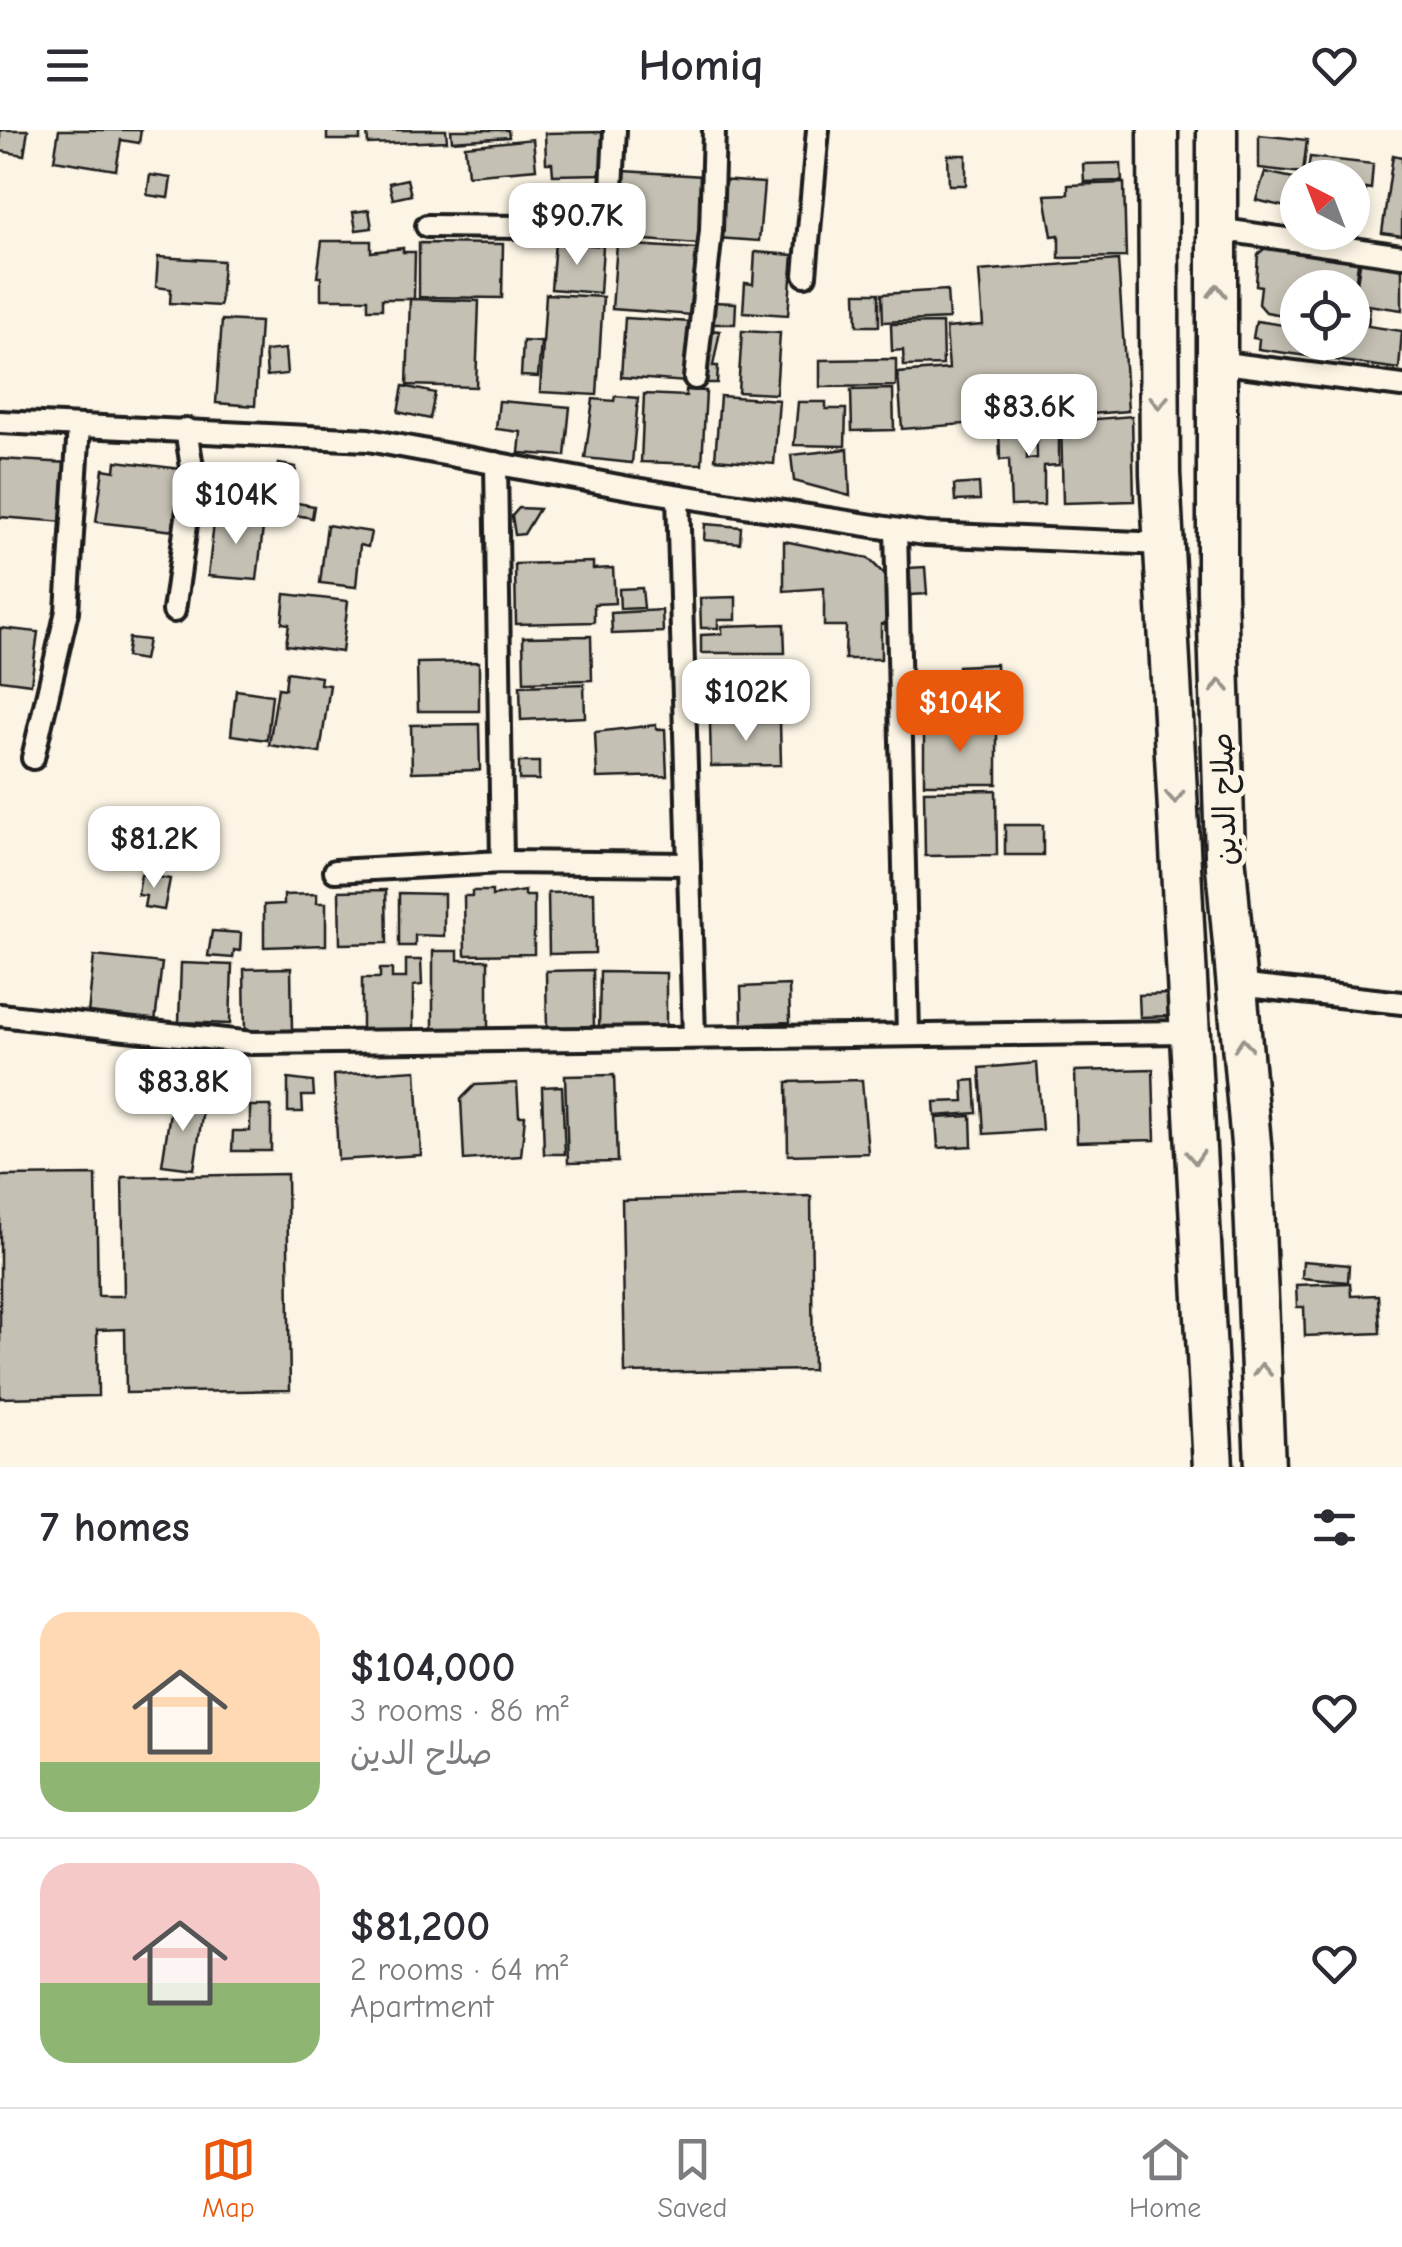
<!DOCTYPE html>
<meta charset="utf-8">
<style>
:root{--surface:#fff;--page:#f7f7f7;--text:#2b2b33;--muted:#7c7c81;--line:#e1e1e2;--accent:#ea580c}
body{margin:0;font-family:"Comic Neue","Playpen Sans Arabic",sans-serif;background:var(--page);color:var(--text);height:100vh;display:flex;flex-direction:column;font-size:38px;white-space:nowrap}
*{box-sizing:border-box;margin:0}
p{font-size:32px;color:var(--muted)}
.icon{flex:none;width:55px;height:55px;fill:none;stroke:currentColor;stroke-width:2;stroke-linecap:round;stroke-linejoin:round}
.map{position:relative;height:1337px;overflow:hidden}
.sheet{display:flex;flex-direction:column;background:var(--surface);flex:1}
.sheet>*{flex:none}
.needle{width:65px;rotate:318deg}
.tools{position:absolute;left:1280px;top:30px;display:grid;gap:20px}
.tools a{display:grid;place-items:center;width:90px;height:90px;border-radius:50%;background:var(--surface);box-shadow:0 5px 15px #0003;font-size:50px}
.price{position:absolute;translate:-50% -85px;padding:0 22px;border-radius:20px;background:#fff;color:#222;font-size:32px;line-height:65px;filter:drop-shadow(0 2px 5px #0008)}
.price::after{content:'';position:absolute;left:50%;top:60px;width:30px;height:22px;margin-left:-15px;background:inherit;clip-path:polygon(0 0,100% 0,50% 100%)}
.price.active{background:var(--accent);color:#fff}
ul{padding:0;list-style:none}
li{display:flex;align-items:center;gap:30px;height:250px;padding:0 40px}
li+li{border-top:2px solid var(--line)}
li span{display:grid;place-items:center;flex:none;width:280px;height:200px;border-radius:30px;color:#555}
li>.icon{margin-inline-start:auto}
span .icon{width:120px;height:120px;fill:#fffc;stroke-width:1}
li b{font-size:42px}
h2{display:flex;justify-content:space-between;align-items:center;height:120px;padding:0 40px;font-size:42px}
header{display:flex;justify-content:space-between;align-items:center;height:130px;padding:0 40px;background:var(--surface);font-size:45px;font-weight:600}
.tabs{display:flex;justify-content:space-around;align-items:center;height:140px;border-top:2px solid var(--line);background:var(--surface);font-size:28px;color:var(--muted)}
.tabs a{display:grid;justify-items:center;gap:5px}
.tabs .active{color:var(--accent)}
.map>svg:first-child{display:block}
.building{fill:#c4c0b3;stroke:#1c1c1c;stroke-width:2.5}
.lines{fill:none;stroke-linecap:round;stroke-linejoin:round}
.street-casing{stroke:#1c1c1c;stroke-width:28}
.highway-casing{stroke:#1c1c1c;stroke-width:45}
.street{stroke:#fcf5e5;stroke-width:20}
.highway{stroke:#fcf5e5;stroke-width:38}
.oneway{stroke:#97938b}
.labels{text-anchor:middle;stroke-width:10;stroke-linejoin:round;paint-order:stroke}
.street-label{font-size:30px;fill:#1c1c1c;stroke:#fcf5e5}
</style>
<header><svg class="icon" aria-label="menu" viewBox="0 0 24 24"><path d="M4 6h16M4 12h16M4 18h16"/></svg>Homiq<svg class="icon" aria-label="heart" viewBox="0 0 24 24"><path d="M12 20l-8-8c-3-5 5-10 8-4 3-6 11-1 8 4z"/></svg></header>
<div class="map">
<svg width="1402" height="1337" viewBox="0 0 1402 1337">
<rect width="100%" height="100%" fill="#fcf5e5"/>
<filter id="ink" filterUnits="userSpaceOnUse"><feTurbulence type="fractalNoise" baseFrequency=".01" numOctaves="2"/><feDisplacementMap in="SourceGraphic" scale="20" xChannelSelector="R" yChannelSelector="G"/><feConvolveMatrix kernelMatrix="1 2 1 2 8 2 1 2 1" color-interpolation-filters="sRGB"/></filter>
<g filter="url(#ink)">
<g class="building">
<polygon points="0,0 28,0 24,25 0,21"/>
<polygon points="59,0 141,0 139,13 121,10 116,40 54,30"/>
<rect x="327" y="0" width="33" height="10"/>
<polygon points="367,0 446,0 447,11 368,14"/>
<polygon points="451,0 508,0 509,7 452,11"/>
<polygon points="605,2 605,44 553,45 552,33 546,33 545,3"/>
<polygon points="1259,5 1307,10 1303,43 1259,38"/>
<polygon points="533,9 536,39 468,45 465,16"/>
<polygon points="948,25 966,25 966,55 949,55"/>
<polygon points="1393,25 1402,27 1402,106 1382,103"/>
<polygon points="1310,27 1373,34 1371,59 1366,58 1363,85 1358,85 1357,98 1352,98 1352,48 1307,48"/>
<polygon points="1121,33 1122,51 1084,52 1083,34"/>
<polygon points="624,41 703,46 698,114 619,108"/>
<polygon points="1265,42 1298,49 1294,79 1256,70"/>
<polygon points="150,45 171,48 168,68 147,65"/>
<polygon points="407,49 411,65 393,69 389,53"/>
<polygon points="718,50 764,53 759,111 717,108"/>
<polygon points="1124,53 1126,127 1059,128 1059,105 1052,106 1045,65 1068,64 1068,55"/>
<polygon points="583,72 583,89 551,90 551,73"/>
<polygon points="369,80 372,98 356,100 353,82"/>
<polygon points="322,111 371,111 371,122 403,118 403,122 415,122 414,169 382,169 382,179 368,179 368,169 321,169 321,147 317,147"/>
<polygon points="555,112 603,116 600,163 551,159"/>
<polygon points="419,113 503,114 502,168 419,167"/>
<polygon points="617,114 697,119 692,185 612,179"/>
<polygon points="1270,114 1359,125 1353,173 1352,158 1298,158 1298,175 1291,175 1289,186 1266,182 1259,174 1261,156 1256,155 1258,124"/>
<polygon points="755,122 793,125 788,185 743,182 745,153 753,154"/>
<polygon points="158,127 223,131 220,176 170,173 171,159 156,157"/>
<polygon points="1361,127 1402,134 1402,180 1354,173"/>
<polygon points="1118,130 1128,281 902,299 898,243 949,239 946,198 983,195 979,141"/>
<polygon points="947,160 949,189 883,192 882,164"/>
<polygon points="856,163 879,163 879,196 857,196"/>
<polygon points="546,164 603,167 597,265 540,262"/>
<polygon points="410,169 479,171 476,257 407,255"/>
<polygon points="712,172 736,173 735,194 711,194"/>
<polygon points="1352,175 1370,178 1368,196 1402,201 1399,239 1258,219 1259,209 1253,208 1256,191 1298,197 1298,212 1352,212"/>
<polygon points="625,188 691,192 687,252 621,247"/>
<polygon points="222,190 260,192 255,276 216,273"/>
<polygon points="942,193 943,235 904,236 903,220 892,221 891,194"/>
<polygon points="708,200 720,201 713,236 718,236 717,253 705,253"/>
<polygon points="742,201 780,203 776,264 738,262"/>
<polygon points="523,211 541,212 538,247 521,246"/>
<polygon points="285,219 287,244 267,246 265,221"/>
<polygon points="896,229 896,256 820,257 820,230"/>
<polygon points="403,256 435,263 430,289 398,282"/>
<polygon points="893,259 894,300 852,301 851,260"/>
<polygon points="686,260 706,261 702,334 641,332 644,264 686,266"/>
<polygon points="615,266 638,268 632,333 585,328 593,269 614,271"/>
<polygon points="720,266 779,270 774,334 715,329"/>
<polygon points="499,271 570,277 565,326 519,323 521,302 496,299"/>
<polygon points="798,272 826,272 826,279 846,279 845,316 794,315"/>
<polygon points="1132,286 1134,371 1063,373 1061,292"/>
<polygon points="1059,289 1059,335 1044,336 1044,375 1011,376 1009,329 1000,330 999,294 1025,290 1026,329 1037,328 1036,290"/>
<polygon points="848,319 850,366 794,351 791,325"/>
<polygon points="0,329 69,333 65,392 0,387"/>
<polygon points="116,331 182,339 175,401 96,392 103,339 115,341"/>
<polygon points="279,334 296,337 291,370 275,368"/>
<polygon points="979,353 980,370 955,371 954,355"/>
<polygon points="292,372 314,376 312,388 290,384"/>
<polygon points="519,378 539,379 524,404 515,405 512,386"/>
<polygon points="215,384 264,389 257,450 208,446"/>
<polygon points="705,394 741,397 740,413 704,410"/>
<polygon points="327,395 371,402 368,417 360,415 356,457 320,453"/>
<polygon points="784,411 868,428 886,446 887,493 881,494 881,529 845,529 846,496 824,496 824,458 784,461"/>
<polygon points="593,432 593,439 613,438 615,473 594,474 594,492 516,494 515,434"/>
<polygon points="925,437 927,464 911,465 909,438"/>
<polygon points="642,458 644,478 620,479 619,459"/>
<polygon points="285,464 348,471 342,522 286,515 289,494 282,493"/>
<polygon points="736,467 736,490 718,490 718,498 701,498 700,468"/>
<polygon points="662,480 663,502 612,504 611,483"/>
<polygon points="784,494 785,523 701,523 701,505 722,504 722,496"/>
<polygon points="0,498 38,502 31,554 0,550"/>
<polygon points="591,506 592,550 524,552 523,507"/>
<polygon points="129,508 148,510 144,530 126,527"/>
<polygon points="479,532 479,581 418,581 417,533"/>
<polygon points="996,534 998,592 954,593 953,570 959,569 958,536"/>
<polygon points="287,542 321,547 320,554 330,555 320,623 269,615 278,558 285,559"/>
<polygon points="924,544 941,544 935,574 925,574"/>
<polygon points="788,551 789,580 768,582 766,553"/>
<polygon points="584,554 585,587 521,590 520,556"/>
<polygon points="236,560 272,565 267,610 231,605"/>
<polygon points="780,592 781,635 711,636 710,593"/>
<polygon points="479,594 480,640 412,642 411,595"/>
<polygon points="656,595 656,599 665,599 667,646 597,648 595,602"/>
<polygon points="924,596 997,597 997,654 924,654"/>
<rect x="519" y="632" width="20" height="18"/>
<polygon points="996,660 997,725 925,726 924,661"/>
<rect x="1005" y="695" width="38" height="30"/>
<polygon points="141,744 170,749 164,780 144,777 146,766 138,765"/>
<polygon points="386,760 387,813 340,814 339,761"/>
<polygon points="472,761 492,761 492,766 525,761 525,766 534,766 534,824 465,825 464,766 472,766"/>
<polygon points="594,762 595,823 549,824 548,763"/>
<polygon points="399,763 444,764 444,806 415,805 415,816 399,816"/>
<polygon points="317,764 317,773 326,773 326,815 264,817 264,775 284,774 284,765"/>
<polygon points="212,801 241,803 240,821 234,820 233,828 208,826"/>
<polygon points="433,821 458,821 458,830 488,830 488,902 433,903"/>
<polygon points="94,826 162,833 155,892 88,884"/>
<polygon points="406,830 421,830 422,855 413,856 413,901 362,901 362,848 380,848 380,839 392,839 392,848 406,848"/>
<polygon points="181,833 232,835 230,894 179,892"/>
<polygon points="291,838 292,901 245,902 244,839"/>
<polygon points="593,840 594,900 547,901 546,841"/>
<polygon points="600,842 666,843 666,900 599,900"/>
<polygon points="789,855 790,892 742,894 741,857"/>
<polygon points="1170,864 1171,886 1140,887 1139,865"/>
<polygon points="1037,933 1042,1000 984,1004 980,938"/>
<polygon points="147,937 174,942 169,971 142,967"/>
<polygon points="1153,939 1155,1010 1077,1012 1075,941"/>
<polygon points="416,940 421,1025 338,1030 334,945"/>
<polygon points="614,945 617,1032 568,1033 565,946"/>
<polygon points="288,949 313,952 314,966 302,966 303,982 288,982"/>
<polygon points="862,950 868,1023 788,1025 787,952"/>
<polygon points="975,950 977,983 935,986 934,972 964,971 963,951"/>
<polygon points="517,953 519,986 525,986 521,1026 464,1030 461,969 475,955"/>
<polygon points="562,956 565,1024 544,1024 542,957"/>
<polygon points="172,969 204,973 194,1039 162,1035"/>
<polygon points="250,976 271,976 271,1021 232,1021 233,1001 250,1001"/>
<polygon points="971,986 972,1016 938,1018 936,988"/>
<polygon points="287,1044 290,1260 126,1263 125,1199 97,1200 98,1266 0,1268 0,1046 96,1045 98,1166 124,1166 122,1047"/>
<polygon points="811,1066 813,1240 625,1243 622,1070"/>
<polygon points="1303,1131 1349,1135 1348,1152 1302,1148"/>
<polygon points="1350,1153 1351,1166 1378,1165 1380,1203 1305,1206 1304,1177 1297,1177 1296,1155"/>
</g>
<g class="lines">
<defs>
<g id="street">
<polyline points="427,96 610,98 615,0"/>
<polyline points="1217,99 1402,126"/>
<polyline points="805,145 818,0"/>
<polyline points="1217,232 1402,256"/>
<polyline points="695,248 711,101 714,0"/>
<polyline points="0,292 368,310 635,359 925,404 1163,414"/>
<polyline points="496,333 502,732"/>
<polyline points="678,366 694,907"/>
<polyline points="896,400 908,904"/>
<polyline points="174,481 193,344 186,299"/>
<polyline points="33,628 67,481 79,296"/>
<polyline points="335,741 502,732 689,734"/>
<polyline points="1238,855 1402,873"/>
<polyline points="0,885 252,913 1187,902"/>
</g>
<g id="highway">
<polyline points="1158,0 1160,344 1213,1337"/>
<polyline points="1217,0 1217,461 1225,725 1252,1025 1265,1337"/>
</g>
</defs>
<use href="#street" class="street-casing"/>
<use href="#highway" class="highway-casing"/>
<use href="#street" class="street"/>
<use href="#highway" class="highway"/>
</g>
<defs><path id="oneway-chevron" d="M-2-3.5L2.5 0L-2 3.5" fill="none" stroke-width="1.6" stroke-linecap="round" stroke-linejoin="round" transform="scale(2.5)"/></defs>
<g class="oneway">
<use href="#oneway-chevron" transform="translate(1217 161) rotate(-90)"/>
<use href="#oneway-chevron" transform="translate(1159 272) rotate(90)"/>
<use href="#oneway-chevron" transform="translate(1220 556) rotate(-92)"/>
<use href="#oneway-chevron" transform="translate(1175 667) rotate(87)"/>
<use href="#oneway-chevron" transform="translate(1243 915) rotate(-95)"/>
<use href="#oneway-chevron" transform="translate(1195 1027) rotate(87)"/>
<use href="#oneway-chevron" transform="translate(1262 1240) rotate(-92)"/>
</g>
</g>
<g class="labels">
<g class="street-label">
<text transform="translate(1224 669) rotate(-92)" y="10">صلاح الدين</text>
</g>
</g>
</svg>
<div class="tools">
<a><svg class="needle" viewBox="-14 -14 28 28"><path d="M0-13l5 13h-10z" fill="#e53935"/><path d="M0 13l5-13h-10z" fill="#7c7c81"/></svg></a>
<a><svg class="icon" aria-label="locate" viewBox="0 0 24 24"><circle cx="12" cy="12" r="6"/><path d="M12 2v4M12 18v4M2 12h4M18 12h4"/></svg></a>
</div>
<b class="price" style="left:577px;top:138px">$90.7K</b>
<b class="price" style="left:1029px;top:329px">$83.6K</b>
<b class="price" style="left:236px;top:417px">$104K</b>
<b class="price" style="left:746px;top:614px">$102K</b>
<b class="price active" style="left:960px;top:625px">$104K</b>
<b class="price" style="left:154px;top:761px">$81.2K</b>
<b class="price" style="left:183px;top:1004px">$83.8K</b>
</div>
<section class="sheet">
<h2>7 homes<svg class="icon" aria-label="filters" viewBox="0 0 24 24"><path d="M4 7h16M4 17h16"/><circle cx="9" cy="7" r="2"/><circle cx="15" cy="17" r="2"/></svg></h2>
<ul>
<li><span style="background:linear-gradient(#ffd9b3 75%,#8fb573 0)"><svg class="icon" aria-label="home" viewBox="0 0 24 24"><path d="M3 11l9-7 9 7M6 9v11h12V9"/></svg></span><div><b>$104,000</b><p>3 rooms · 86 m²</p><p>صلاح الدين</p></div><svg class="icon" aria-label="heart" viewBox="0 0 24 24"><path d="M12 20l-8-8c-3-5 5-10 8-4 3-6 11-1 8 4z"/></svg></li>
<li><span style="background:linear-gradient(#f6c9c9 60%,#8fb573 0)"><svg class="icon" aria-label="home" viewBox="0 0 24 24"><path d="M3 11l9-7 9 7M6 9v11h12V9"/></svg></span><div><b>$81,200</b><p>2 rooms · 64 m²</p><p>Apartment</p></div><svg class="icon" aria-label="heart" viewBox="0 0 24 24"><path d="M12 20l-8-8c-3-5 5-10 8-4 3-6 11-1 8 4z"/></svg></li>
</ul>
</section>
<nav class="tabs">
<a class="active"><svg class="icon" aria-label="map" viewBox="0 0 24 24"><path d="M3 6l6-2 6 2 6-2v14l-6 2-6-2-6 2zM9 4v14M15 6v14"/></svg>Map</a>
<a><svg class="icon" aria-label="saved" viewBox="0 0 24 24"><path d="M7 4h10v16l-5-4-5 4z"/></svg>Saved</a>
<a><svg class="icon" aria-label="home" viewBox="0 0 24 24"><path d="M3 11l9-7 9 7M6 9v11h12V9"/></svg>Home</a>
</nav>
